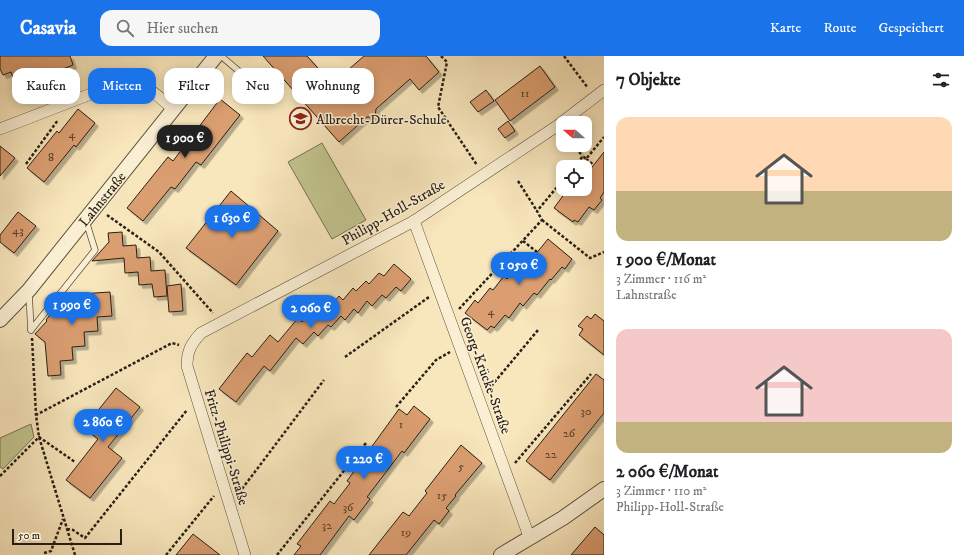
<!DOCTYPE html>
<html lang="de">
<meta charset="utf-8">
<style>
:root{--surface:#fff;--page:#f6f6f6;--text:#202124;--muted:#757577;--accent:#1a73e8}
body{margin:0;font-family:"IM FELL DW Pica",serif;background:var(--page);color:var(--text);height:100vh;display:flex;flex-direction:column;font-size:15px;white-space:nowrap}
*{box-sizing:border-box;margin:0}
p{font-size:13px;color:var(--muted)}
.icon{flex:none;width:22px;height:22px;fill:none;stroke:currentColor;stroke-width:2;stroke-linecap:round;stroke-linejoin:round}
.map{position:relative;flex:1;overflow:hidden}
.drawer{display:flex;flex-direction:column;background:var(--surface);width:360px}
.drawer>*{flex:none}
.banner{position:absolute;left:12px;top:12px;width:380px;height:36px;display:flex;gap:8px}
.needle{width:26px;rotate:290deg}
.buttons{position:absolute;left:556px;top:60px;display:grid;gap:8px}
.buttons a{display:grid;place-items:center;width:36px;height:36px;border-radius:8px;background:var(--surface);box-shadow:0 2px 10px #0003;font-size:20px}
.scale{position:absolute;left:12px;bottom:10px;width:110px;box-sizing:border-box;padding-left:4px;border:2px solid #282016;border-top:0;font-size:11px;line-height:14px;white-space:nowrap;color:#282016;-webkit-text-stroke:3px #faefd3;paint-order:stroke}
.price{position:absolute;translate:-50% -34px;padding:0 9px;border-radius:14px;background:var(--accent);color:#fff;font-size:13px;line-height:26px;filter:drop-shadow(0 1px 2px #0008)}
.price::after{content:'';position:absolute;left:50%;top:24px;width:12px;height:9px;margin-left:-6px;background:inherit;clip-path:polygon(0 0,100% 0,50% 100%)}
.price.on{background:#222;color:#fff}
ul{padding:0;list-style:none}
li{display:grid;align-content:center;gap:8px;height:212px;padding:0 12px}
li span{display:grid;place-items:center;height:124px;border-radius:12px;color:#555}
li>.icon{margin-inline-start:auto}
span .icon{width:72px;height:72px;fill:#fffc;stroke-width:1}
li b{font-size:17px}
h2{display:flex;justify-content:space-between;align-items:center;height:48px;padding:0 12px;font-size:17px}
.tag{padding:0 14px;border-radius:12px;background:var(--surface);box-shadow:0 2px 10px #0003;font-size:14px;line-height:36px}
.tag.on{background:var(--accent);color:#fff}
header{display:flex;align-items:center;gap:24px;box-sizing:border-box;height:56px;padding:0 20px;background:var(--accent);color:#fff}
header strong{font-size:19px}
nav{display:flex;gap:22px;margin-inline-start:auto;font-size:14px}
.search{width:280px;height:36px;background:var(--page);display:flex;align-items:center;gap:10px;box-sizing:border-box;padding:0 14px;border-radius:12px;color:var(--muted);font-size:15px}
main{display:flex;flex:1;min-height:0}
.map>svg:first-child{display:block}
.green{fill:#c2c48e;stroke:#757252}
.building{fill:#db9e71;stroke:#282016;filter:url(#shadow)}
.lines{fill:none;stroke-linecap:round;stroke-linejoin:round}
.service-casing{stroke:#5c5240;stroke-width:7}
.minor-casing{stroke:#5c5240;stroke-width:12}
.tertiary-casing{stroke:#5c5240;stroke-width:16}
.path{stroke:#282016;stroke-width:2.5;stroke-dasharray:3 2;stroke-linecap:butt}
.service{stroke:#faefd3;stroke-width:5.5}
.minor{stroke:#faefd3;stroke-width:11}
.tertiary{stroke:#faefd3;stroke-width:14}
.labels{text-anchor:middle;stroke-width:3;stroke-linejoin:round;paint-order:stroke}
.number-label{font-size:12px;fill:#55402d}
.poi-label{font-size:14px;fill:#282016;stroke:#faefd3;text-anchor:start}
.street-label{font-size:14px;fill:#282016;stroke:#faefd3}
</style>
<header>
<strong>Casavia</strong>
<div class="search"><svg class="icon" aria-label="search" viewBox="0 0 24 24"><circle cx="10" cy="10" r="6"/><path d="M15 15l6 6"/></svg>Hier suchen</div>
<nav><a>Karte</a><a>Route</a><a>Gespeichert</a></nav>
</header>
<main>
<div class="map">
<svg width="604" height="499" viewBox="0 0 604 499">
<defs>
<filter id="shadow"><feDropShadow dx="3.5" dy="3.5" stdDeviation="0" flood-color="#0004"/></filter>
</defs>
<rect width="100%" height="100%" fill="#f8e6bc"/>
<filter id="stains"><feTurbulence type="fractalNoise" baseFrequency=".005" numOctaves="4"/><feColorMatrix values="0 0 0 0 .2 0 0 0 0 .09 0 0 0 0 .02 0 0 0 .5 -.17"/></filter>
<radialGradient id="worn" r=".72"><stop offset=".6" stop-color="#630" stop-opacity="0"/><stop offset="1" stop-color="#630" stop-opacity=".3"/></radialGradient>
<g class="green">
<polygon points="322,87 366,164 332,183 288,106"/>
<polygon points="31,368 34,381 3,413 0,411 0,382"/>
</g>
<g class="building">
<polygon points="0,0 70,0 73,9 34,24 34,25 17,32 11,16 3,19 0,13"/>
<polygon points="263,0 307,0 332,28 364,0 426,0 439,16 419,34 410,23 376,53 375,61 367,61 339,86"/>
<polygon points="540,10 555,31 510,65 495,44"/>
<polygon points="486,34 494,45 478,56 470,46"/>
<polygon points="220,43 240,59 201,109 196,106 175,133 171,131 143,165 127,152 168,101 173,105"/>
<polygon points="78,53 95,67 76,91 74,89 44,126 27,112 57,75 59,77"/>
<polygon points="508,65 515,75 505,82 498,73"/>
<polygon points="0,90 15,102 0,120"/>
<polygon points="604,96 604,136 600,142 602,144 594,154 589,151 578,166 574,164 573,166 554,152 568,133 585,133 585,120"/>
<polygon points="231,135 278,175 236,229 186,192"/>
<polygon points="18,156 36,170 14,197 0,186 0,179"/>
<polygon points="122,176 123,190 136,189 137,202 150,201 151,215 165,214 167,240 154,241 152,228 139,229 138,216 125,217 124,202 92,205 109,186 108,177"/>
<polygon points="548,183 572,203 565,213 562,211 551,224 550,223 537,239 534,237 523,250 520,247 509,262 505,259 494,272 491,270 487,274 465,257 475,244 478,247 490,232 493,234 504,220 507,223 519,208 521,210 532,197 535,199"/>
<polygon points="394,208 411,223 401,235 396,231 386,242 382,239 372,250 367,245 358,257 354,253 345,264 341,260 331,271 328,269 318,280 314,276 303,288 296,282 270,315 264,310 236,346 219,333 247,297 252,301 270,279 278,286 298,262 302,266 312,255 316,258 325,247 330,251 339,240 343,244 353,232 356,235 366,225 369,228 379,217 384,220"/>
<polygon points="181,228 183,255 169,256 167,230"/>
<polygon points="110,236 112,260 97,261 98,275 84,276 85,290 72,291 73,304 60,305 61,319 48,320 45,286 35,278 47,265 46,264 65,239"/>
<polygon points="595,258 604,265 604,299 579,279 583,273 578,270 587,260 591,263"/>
<polygon points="596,318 604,324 604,357 550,424 526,405"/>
<polygon points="116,332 140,351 108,391 122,402 90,442 66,424 98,383 84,372"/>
<polygon points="414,350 430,363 404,397 402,395 367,441 370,443 354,464 349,460 320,499 294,499 301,490 297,488 330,445 334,448 350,427 347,425 399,353 407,359"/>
<polygon points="461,389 482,407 455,439 456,440 446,452 449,455 439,468 434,464 406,499 369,499 403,456 409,460 427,437 425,435"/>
<polygon points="595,471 604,479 604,499 571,499"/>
<polygon points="193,478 220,499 176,499"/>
</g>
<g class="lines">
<defs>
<g id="service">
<polyline points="221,0 266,38"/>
<polyline points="29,238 31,274"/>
<polyline points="31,274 95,194 86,165"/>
</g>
<g id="minor">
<path d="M0 73 114 29C145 24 151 34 173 53"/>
<polyline points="414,165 530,483"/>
<path d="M245 499 187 310C187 295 191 288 201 277L414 165 557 70 604 34"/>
</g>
<g id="tertiary">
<polyline points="0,264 29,234 216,0"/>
<polyline points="501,499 563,462 604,433"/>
</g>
</defs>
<use href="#service" class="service-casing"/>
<use href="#minor" class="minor-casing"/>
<use href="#tertiary" class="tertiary-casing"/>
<g class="path">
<polyline points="441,0 447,6 438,51 477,109"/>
<polyline points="564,0 588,32"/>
<polyline points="572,89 583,100"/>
<polyline points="586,103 594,109"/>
<polyline points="26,108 58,64"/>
<polyline points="574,111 583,100 586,103 604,81"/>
<polyline points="518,125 537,155"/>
<polyline points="107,159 159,196 213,257"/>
<polyline points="542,164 590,202 604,196"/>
<polyline points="523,185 537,196"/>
<polyline points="459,253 542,164 537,155 563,124"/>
<polyline points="32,282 36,359"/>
<polyline points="345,301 429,241"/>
<polyline points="488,334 538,274"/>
<polyline points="396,351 436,304 450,296"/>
<polyline points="515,407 591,318"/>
<polyline points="0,420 39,381 75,406"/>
<polyline points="239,437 324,324"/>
<polyline points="67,473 73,474 85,482 187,354"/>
<polyline points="44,497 51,495 63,463"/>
<polyline points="75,499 39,381 36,359 172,287 179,289"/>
<polyline points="166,499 214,440"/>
<polyline points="277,499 366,387"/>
</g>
<use href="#service" class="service"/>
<use href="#minor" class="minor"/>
<use href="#tertiary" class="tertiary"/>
</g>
<defs>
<symbol id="school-ring" viewBox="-11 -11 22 22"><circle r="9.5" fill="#faefd3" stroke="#8f2418" stroke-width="1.5"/><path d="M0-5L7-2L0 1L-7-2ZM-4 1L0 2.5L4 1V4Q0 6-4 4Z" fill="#8f2418"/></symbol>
</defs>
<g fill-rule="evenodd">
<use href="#school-ring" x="288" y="50" width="25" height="25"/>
</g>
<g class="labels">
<g class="number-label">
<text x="525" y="41">11</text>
<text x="72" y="82">4</text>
<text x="51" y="105">8</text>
<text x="18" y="178">43</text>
<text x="491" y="259">4</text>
<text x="586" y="359">30</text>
<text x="401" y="372">1</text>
<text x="569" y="381">26</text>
<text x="551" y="402">22</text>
<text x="461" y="414">5</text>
<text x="442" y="443">15</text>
<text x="348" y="455">36</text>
<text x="327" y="473">32</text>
<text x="406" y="480">19</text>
</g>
<g class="poi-label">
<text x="316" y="68">Albrecht-Dürer-Schule</text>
</g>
<g class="street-label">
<text transform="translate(102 143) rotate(-51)" y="5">Lahnstraße</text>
<text transform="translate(393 156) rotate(-30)" y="5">Philipp-Holl-Straße</text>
<text transform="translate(486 319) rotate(70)" y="5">Georg-Krücke-Straße</text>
<text transform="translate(227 391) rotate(73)" y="5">Fritz-Philippi-Straße</text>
</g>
</g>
<rect width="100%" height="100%" filter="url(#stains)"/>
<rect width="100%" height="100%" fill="url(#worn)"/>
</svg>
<div class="buttons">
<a><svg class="needle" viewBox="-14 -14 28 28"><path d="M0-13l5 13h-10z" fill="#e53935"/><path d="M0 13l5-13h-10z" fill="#757577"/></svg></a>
<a><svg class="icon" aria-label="locate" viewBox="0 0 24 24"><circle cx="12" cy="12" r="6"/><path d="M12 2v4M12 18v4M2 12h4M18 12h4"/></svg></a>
</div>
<div class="scale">50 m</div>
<b class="price on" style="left:185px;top:103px">1 900 €</b>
<b class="price" style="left:232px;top:183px">1 630 €</b>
<b class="price" style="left:519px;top:230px">1 050 €</b>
<b class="price" style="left:72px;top:270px">1 990 €</b>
<b class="price" style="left:311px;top:273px">2 060 €</b>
<b class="price" style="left:103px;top:387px">2 860 €</b>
<b class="price" style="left:364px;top:424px">1 220 €</b>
<div class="banner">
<a class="tag">Kaufen</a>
<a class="tag on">Mieten</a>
<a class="tag">Filter</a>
<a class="tag">Neu</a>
<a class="tag">Wohnung</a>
</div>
</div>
<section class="drawer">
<h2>7 Objekte<svg class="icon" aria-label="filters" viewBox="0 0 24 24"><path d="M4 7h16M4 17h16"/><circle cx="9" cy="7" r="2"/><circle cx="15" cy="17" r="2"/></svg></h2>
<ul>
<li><span style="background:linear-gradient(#ffd9b3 60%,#c2b280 0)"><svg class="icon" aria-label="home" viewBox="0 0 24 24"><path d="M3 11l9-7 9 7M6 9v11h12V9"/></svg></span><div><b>1 900 €/Monat</b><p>3 Zimmer · 116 m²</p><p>Lahnstraße</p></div></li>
<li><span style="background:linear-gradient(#f6c9c9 75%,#c2b280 0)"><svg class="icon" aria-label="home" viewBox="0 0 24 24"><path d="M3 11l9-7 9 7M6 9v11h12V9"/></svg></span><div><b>2 060 €/Monat</b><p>3 Zimmer · 110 m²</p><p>Philipp-Holl-Straße</p></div></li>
</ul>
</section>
</main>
